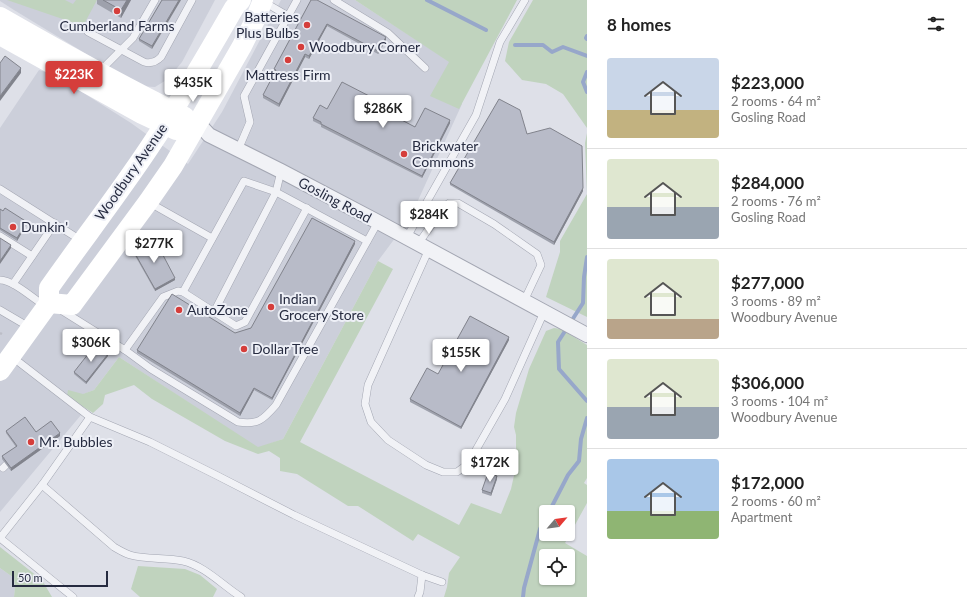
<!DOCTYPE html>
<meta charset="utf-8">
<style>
:root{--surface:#fff;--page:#f2f2f2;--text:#222;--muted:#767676;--line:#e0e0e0;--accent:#d53e3b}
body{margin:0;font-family:Lato,sans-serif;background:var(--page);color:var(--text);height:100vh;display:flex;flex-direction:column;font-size:15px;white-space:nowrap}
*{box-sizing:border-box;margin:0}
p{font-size:13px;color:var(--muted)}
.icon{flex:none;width:22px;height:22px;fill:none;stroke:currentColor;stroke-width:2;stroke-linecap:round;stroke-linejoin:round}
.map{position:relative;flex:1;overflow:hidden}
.sheet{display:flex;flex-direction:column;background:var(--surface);width:380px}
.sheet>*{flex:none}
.needle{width:26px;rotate:61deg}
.controls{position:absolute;left:539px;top:505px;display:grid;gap:8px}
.controls a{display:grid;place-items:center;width:36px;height:36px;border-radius:4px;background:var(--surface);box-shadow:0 1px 3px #0004;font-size:20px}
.scale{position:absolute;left:12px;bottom:10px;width:96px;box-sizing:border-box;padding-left:4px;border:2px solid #262b40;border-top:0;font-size:11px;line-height:14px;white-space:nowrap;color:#262b40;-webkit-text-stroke:3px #edeff6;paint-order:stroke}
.price{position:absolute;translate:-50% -34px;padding:0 9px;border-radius:4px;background:#fff;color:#222;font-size:13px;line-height:26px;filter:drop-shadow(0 1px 2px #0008)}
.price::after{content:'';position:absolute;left:50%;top:24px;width:12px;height:9px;margin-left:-6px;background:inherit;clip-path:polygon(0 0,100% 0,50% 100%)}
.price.current{background:var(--accent);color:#fff}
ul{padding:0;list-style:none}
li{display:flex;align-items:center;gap:12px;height:100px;padding:0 20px}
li+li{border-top:1px solid var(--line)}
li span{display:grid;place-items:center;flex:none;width:112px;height:80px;border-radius:4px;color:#555}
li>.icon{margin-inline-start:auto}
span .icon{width:48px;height:48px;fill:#fffc;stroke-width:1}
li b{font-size:17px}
h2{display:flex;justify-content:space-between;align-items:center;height:48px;padding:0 20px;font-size:17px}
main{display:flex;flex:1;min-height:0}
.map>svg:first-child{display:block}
.built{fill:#cccfda}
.green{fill:#c0d3be;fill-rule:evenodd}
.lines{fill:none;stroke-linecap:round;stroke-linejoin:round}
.stream{stroke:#97a7ca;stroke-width:4}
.lane-casing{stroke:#a3a6b2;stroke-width:8}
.street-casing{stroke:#a3a6b2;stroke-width:16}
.path{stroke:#bcbec7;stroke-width:2.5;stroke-dasharray:3 3;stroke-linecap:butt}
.lane{stroke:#f1f2f6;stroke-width:7}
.street{stroke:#f1f2f6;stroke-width:14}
.secondary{stroke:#fff;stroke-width:20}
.wall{fill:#9ea1ac}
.shaded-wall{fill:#81838c}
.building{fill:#b8bbc8;stroke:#81838c}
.poi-dot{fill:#d53e3b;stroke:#edeff6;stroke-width:1.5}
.labels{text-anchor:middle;stroke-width:4;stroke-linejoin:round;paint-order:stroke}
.poi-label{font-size:14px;fill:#262b40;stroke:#edeff6;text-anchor:start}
.street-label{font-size:14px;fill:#262b40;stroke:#edeff6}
</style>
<main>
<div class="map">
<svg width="587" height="597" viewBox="0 0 587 597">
<rect width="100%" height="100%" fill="#dee0e8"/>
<g class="built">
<polygon points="0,0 215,0 182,62 168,79 155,87 139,86 14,10 0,1"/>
<polygon points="281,0 355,0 450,62 462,104 410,218 378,261 283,439 258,448 119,357 94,390 71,399 86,409 0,512 0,128 39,70 55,75 131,123 188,164 222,112"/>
<polygon points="0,568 14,578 15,587 14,597 0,597"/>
</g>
<g class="green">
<polygon points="7,0 65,0 73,4 76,0 97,0 83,26"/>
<polygon points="355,0 517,0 459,109 430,96 449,62"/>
<polygon points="533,0 587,0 587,128 563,94 546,84 522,80 505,61 509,42"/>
<polygon points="587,133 587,317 546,297 560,252 560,241 587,194 585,143"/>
<path d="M378 261 393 269 300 442 459 525 471 503 501 514 511 489 515 471 516 451V435L514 427 516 413 529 369 546 331 554 328 561 329 587 345V478L584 483 587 485V503L565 543 587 556V597H444L447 587 449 573 460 557 418 534 413 541 358 506H348L297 474 280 471V458L269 451 258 454 225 441 152 399 134 385 105 395 103 404 93 413 71 399 67 396 68 390 83 394 94 390 119 357 258 447 283 439ZM546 512H568V534H546ZM546 556H568V578H546Z"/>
<polygon points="0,547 42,580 52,597 14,597 15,587 14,578 0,568"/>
<polygon points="138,566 185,569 200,575 217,589 213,597 140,597 131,589"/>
</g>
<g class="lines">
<g class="stream">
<polyline points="427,0 486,30"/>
<polyline points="587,36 586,38 587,39"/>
<polyline points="515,45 543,45 552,52 563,47 587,56"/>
<polyline points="587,72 583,82 587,92"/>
<polyline points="587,257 584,277 583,303 558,342 559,369 587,401"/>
<polyline points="549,512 568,475 579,461 581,439 587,418"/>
<polyline points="523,597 524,588 540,529 546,518"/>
</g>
<defs>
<g id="lane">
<polyline points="334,0 388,33 425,68"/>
<polyline points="264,2 288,16"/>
<path d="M88 32 144 62C151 64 156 62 161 57L192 0"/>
<polyline points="100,71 133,38 155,0"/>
<polyline points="238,150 250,122 244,96 297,0"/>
<polyline points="0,189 82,241"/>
<polyline points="150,203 212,238"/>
<polyline points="0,236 32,256"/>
<polyline points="407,237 476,115 500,42 525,0"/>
<polyline points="418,244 442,210 449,203 458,203 494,224 537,254 541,265 524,301"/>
<polyline points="429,249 368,385 365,404 371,422 388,440 426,465 443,472 457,472 468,464 505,399 544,312"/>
<path d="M0 280C13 280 34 299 46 307"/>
<polyline points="13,284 55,223"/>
<polyline points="183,292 244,181 276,192 367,241"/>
<polyline points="0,310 29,327"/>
<path d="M61 310 125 350 151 369 238 422C258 425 263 420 276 405L378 222"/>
<polyline points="214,312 276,192 281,171"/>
<polyline points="125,350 163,297 178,291 183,292 236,326 245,322 307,208"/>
<polyline points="11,356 90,417 150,442 218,476 294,515 422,575 442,582"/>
<polyline points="3,468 6,465"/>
<path d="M42 485 114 547C119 550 124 553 130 555 147 560 166 557 183 561 205 566 222 585 241 597"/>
<polyline points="73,597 0,538 42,485 90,417"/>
<polyline points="418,597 420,592 422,575"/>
</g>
<polyline id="street" points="198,123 209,135 281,171 378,222 587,335"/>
</defs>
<use href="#lane" class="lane-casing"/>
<use href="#street" class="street-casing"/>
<polyline class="path" points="0,333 2,334"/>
<use href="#lane" class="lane"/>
<use href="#street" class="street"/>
<g class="secondary">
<path d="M0 17C61 52 122 86 185 117"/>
<polyline points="0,35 142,114 176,130"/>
<polyline points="49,303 72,305 148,202 173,166 242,46 255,20 263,0"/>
<path d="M0 371 49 303V288C82 241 117 196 149 148 180 102 207 55 234 8L241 0"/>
</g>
</g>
<g class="wall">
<polygon points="97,0 131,0 121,18 97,4"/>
<polygon points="162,0 152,49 139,41 139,39"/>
<polygon points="311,0 386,40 378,54 327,26 309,59 305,57 279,107 263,98 263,95 275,72 274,71 274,69"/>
<polygon points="375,102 374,105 415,127 450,123 422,178 321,127 321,125 313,121 313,118 327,109"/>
<polygon points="527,134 583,191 554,245 450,185 450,183"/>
<polygon points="0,209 27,224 17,241 0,230"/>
<polygon points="355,244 272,400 254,390 240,416 137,353 137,350 235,333 251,328"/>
<polygon points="133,250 175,280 155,291 133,252"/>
<polygon points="509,340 461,429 410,402 410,399 438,374"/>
<polygon points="108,356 86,384 74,374 74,372"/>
<polygon points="6,431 36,432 60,436 11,471 2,459 2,456 16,447 6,433"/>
<polygon points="497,479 491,496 482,493 482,490"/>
</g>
<g class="shaded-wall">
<polygon points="127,0 131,0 121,18 121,10"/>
<polygon points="179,0 181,0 152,49 152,46"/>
<polygon points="327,24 327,26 309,59 309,56"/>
<polygon points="386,37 386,40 378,54 378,51"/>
<polygon points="305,54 305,57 279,107 279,104"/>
<polygon points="21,68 21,73 0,101 0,96"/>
<polygon points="450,120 450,123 422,178 422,176"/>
<polygon points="583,188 583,191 554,245 554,242"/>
<polygon points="27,222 27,224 17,241 17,238"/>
<polygon points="355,241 355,244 272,400 272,398"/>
<polygon points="11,245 11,248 0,264 0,261"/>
<polygon points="175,278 175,280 155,291 155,289"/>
<polygon points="509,337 509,340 461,429 461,427"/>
<polygon points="108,354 108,356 86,384 86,382"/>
<polygon points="254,388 254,390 240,416 240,413"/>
<polygon points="60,433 60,436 11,471 11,468"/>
<polygon points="497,476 497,479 491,496 491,493"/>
</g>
<g class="building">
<polygon points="103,0 127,0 121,10"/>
<polygon points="162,0 179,0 152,46 139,39"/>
<polygon points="311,0 317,0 386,37 378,51 327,24 309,56 305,54 279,104 263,95 276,70 274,69"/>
<polygon points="5,56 21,68 0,96 0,63"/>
<polygon points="342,82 375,99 373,105 415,127 425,108 450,120 422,176 321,124 321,122 313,118 320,105 327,109"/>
<polygon points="499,99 520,110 527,134 550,128 582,146 583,188 554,242 450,183"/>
<polygon points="5,208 27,222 17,238 0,228 0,209 3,211"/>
<polygon points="312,218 355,241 272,398 254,388 240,413 137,350 172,294 235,333 251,328"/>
<polygon points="0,238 11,245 0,261"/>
<polygon points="154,238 175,278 155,289 133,250"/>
<polygon points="470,316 509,337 461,427 410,399 427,368 438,374"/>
<polygon points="96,344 108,354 86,382 74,372"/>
<polygon points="25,417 36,432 51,421 60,433 11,468 2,456 17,446 6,431"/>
<polygon points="488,473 497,476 491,493 482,490"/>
</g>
<g class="poi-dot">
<circle cx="117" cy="11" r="4"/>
<circle cx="307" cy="25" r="4"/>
<circle cx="301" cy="47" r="4"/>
<circle cx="288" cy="60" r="4"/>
<circle cx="404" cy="154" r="4"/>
<circle cx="13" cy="227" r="4"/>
<circle cx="271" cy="307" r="4"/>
<circle cx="179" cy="310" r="4"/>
<circle cx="244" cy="349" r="4"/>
<circle cx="31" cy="442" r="4"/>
</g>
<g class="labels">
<g class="poi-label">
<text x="299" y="22" text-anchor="end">Batteries<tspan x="299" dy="16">Plus Bulbs</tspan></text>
<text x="117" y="31" text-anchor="middle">Cumberland Farms</text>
<text x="309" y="52">Woodbury Corner</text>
<text x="288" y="80" text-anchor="middle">Mattress Firm</text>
<text x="412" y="151">Brickwater<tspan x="412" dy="16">Commons</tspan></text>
<text x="21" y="232">Dunkin'</text>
<text x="279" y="304">Indian<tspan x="279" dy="16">Grocery Store</tspan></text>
<text x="187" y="315">AutoZone</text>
<text x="252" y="354">Dollar Tree</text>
<text x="39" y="447">Mr. Bubbles</text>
</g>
<g class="street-label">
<text transform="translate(131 172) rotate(-55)" y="5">Woodbury Avenue</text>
<text transform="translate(335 200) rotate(28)" y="5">Gosling Road</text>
</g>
</g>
</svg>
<div class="controls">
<a><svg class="needle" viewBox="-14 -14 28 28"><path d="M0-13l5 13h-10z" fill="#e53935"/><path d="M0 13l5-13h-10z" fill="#767676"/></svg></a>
<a><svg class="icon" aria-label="locate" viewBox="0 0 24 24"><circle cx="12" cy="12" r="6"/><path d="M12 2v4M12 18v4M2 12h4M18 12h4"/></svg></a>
</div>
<div class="scale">50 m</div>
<b class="price current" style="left:74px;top:95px">$223K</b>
<b class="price" style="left:193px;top:103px">$435K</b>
<b class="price" style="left:383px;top:129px">$286K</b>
<b class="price" style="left:429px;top:235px">$284K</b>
<b class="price" style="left:154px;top:264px">$277K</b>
<b class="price" style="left:91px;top:363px">$306K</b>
<b class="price" style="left:461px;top:373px">$155K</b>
<b class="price" style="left:490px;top:483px">$172K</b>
</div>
<section class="sheet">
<h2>8 homes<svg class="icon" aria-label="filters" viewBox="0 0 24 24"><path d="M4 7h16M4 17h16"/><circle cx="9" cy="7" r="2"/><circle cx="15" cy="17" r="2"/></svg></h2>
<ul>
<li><span style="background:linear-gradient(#c9d6e8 65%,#c2b280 0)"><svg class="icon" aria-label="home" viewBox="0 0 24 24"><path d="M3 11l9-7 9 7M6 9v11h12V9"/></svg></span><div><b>$223,000</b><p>2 rooms · 64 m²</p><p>Gosling Road</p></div></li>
<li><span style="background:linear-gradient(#dfe7d0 60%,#9aa5b1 0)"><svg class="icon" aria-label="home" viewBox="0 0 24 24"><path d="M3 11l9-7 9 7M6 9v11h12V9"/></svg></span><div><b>$284,000</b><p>2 rooms · 76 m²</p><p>Gosling Road</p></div></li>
<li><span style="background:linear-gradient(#dfe7d0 75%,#b9a48a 0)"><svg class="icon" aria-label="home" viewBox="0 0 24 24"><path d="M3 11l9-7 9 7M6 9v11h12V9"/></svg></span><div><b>$277,000</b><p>3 rooms · 89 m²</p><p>Woodbury Avenue</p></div></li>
<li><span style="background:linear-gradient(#dfe7d0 60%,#9aa5b1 0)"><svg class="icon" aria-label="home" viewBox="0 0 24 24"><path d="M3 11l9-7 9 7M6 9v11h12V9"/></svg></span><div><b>$306,000</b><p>3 rooms · 104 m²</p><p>Woodbury Avenue</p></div></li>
<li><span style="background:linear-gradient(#a9c7e8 65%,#8fb573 0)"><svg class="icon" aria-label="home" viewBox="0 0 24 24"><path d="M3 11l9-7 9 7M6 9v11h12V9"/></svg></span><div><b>$172,000</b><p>2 rooms · 60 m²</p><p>Apartment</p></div></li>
</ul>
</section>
</main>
